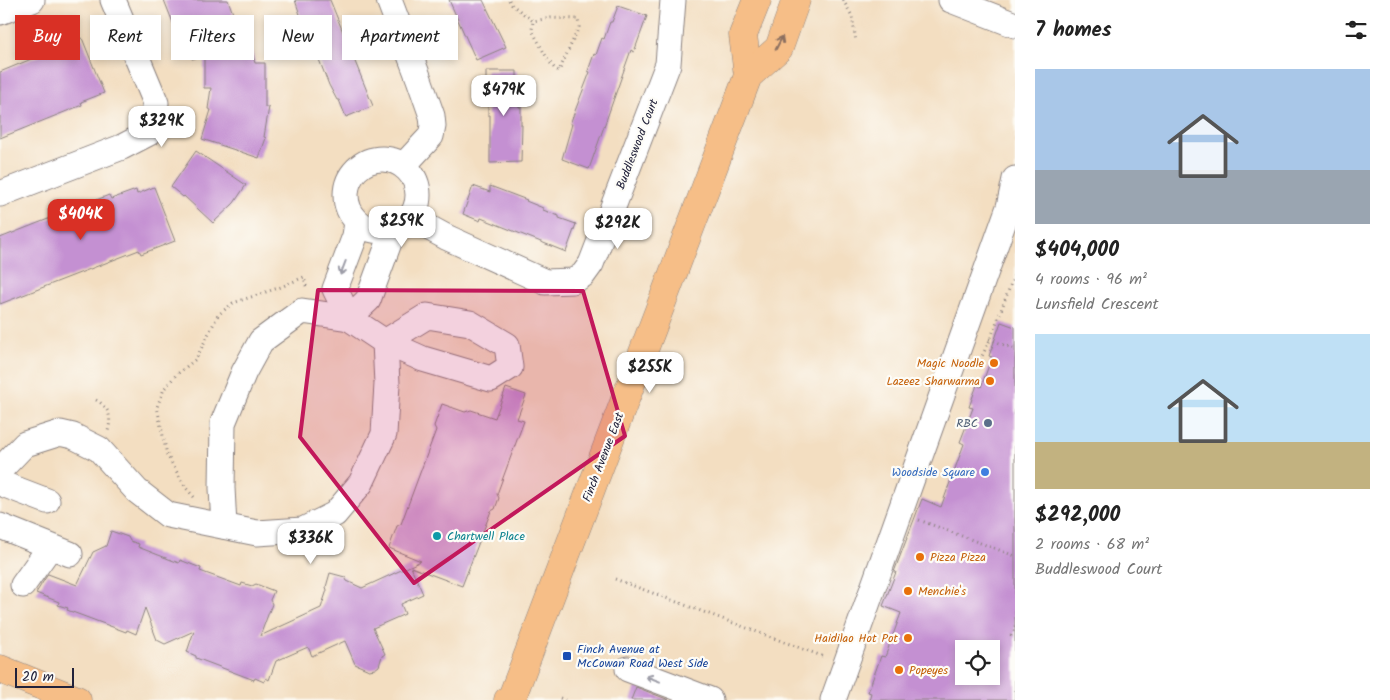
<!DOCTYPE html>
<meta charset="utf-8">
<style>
:root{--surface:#fff;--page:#f6f6f6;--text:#222;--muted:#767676;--accent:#d93025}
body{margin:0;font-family:Kalam,sans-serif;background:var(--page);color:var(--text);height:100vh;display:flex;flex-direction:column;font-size:19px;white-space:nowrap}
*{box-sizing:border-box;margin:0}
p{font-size:16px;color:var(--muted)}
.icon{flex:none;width:28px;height:28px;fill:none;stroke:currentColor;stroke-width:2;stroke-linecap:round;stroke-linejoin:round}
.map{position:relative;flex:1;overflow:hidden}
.drawer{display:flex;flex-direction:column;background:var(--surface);width:375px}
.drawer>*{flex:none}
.guide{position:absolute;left:15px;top:15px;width:475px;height:45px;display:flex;gap:10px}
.fabs{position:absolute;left:955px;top:640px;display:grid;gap:10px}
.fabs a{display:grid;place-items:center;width:45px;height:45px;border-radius:0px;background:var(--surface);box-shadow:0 2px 8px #0003;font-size:25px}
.scale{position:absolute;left:15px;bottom:12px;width:59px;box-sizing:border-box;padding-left:5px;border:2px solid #22223b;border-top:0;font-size:14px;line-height:18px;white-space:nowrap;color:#22223b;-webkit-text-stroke:4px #fdfcf7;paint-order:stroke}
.price{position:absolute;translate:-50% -42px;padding:0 11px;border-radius:10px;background:#fff;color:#222;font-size:16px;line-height:32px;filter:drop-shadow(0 1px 2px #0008)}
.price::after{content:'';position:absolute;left:50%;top:30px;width:15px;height:11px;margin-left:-8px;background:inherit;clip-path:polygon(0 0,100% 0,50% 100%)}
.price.current{background:var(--accent);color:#fff}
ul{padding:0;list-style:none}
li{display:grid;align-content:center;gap:10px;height:265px;padding:0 20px}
li span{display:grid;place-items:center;height:155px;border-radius:0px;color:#555}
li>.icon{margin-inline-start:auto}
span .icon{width:90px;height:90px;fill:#fffc;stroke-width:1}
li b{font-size:21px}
h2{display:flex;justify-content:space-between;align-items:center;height:60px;padding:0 20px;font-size:21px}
.chip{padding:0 18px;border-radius:0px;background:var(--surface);box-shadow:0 2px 8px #0003;font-size:18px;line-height:45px}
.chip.current{background:var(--accent);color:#fff}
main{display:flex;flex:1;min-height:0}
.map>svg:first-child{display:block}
.building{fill:#c490d2;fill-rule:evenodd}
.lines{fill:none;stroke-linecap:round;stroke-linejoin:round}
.minor-casing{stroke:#8a807e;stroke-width:27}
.major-casing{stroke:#8a807e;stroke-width:29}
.path{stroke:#8a807e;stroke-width:3;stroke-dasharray:1 4;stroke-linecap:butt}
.minor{stroke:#fff;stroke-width:25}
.major{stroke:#f6be87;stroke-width:28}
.oneway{stroke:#8c7061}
.oneway2{stroke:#9c9ca7}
.marked{fill:#c2185b;fill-opacity:0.2;stroke:#c2185b;stroke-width:4;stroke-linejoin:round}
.food-dot{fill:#e8710a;stroke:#fdfcf7;stroke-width:2}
.service-dot{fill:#5c6f8a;stroke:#fdfcf7;stroke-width:2}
.shop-dot{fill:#3f7fe0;stroke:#fdfcf7;stroke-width:2}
.culture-dot{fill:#0f9aa8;stroke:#fdfcf7;stroke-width:2}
.transit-dot{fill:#1a4fb4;stroke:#fdfcf7;stroke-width:2}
.labels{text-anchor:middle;stroke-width:4.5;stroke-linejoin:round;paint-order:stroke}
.street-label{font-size:12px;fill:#22223b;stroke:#fdfcf7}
.food-label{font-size:12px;fill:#c56008;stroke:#fdfcf7;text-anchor:end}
.service-label{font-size:12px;fill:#4e5e75;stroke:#fdfcf7;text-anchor:end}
.shop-label{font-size:12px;fill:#366cbe;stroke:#fdfcf7;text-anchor:end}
.culture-label{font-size:12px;fill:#0d838f;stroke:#fdfcf7;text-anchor:start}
.transit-label{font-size:12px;fill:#164399;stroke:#fdfcf7;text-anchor:start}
</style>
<main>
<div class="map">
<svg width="1015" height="700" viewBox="0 0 1015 700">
<rect width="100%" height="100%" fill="#fdfcf7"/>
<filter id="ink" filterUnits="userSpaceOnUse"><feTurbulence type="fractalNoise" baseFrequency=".02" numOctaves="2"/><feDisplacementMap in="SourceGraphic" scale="10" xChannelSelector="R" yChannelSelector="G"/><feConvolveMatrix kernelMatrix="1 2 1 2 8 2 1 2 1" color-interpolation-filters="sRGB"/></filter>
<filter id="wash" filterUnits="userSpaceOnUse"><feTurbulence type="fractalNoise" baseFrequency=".0096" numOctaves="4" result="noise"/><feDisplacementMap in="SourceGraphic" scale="20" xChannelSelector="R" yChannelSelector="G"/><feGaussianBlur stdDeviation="1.12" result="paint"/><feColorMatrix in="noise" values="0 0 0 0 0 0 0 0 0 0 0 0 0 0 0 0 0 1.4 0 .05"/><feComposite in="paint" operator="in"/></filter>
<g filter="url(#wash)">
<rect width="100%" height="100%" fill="#f3dec1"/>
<g id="blocks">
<g class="building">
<polygon points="164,0 228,0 241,35 247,33 255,63 265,63 265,107 269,107 264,137 266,138 259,158 202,139 211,110 208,109 211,88 204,88 204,56 192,59 187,41 181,43"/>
<polygon points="295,0 330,0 373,106 346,117 339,100 337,100 329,85 309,34 307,35"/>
<polygon points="449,0 483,0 506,47 476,60"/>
<polygon points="618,6 647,16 634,52 631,50 589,169 562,159 572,124 570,124 590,72 588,71 594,54 596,55 602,38 604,39 610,22 612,22"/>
<polygon points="82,38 104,93 81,102 82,105 0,138 0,72"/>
<polygon points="486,71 517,71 517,89 519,89 519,107 521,107 521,125 522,125 521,162 490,163 490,115 488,115 488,91 486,91"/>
<polygon points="196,151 246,185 234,203 213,223 184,196 183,197 171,187"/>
<polygon points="473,186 490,192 490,186 527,200 526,201 543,208 543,210 559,216 559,218 576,224 566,252 481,218 480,221 463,214"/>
<polygon points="154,187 175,241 141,254 139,250 0,304 0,238 109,195 111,199 136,190 137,194"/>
<path d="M1001 322 1015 327V700H869L871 693 868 692 881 656 885 657 901 613 883 606 896 572H894L922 499 941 507 964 444 960 442 973 408 969 407 977 385 981 387 992 357 989 356ZM964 649H991V676H964Z"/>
<polygon points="506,388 526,395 517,419 524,421 497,494 499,498 495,509 491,511 462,586 411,567 423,594 401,604 405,614 373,628 385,654 382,656 379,666 375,669 369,670 355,664 345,641 312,656 308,647 276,661 269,680 266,678 264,682 255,678 254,680 196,658 196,656 187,652 194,631 165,644 157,640 145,608 136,634 127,630 126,632 67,610 68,608 58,605 59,602 36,593 48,574 77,585 93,552 106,546 111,531 128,537 130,541 139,544 138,547 179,563 180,560 201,568 200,571 241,586 242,583 252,586 256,584 274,591 270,600 272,604 260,636 321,608 327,590 326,587 330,573 345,577 347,581 362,588 421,561 389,548 397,526 401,524 436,430 434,426 442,404 465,412 471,410 495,418"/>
<polygon points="636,687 669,700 631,700"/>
</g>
</g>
</g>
<g filter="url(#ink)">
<use href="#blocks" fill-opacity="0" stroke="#8a807e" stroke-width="1"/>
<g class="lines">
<defs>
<g id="minor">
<polyline points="389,0 419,79 432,116 433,126 431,136 404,165"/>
<polyline points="951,0 1015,25"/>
<polyline points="0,12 32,0"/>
<circle cx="382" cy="195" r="36"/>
<polyline points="0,194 122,147 149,133 156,103 113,0"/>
<polyline points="411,218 446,237 545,282 573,281 583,275 591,264 668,64 673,0"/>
<polyline points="349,318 335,289 355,236 357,222"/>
<polyline points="349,318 368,300 394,229"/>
<polyline points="0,470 25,444 60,433 73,436 99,449 137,491 168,515 257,533 303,530 335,514 361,483 384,434 387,384 385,342"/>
<polyline points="0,483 47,501"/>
<polyline points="0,526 70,554"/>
<polyline points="224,526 222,488 223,423 244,372 261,341 302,311 349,318 385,342 423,359 491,379 510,367 507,345 470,323 427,316 385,342"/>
<polyline points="23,585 50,547"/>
<polyline points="628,669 710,700"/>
<polyline points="833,700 1009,207 1015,179"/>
</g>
<g id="major">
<polyline points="748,76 743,35 757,0"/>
<polyline points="0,669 77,700"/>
<polyline points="508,700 512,697 748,76 779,48 796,0"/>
</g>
</defs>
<use href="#minor" class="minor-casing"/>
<use href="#major" class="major-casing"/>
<g class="path">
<polyline points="509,0 512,5 533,21 551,18 578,19 579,27 559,71 555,69 548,60 532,30 533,21"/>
<polyline points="843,0 852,16 856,41"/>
<polyline points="989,339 1015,349"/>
<polyline points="980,360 990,340 1015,273"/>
<path d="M96 400C109 407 112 417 108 431"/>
<polyline points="194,497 186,488 167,455 157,407 164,389 176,375 196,359 218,315 233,303 281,287 304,277 307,290"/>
<polyline points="919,520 1015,556"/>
<polyline points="615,579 822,656"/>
<polyline points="1011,636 1015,626"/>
<polyline points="560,698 565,700"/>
</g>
<use href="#minor" class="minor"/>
<use href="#major" class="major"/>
</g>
<defs><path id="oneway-shaft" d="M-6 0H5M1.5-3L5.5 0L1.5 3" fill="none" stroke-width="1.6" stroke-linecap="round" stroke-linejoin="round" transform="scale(1.25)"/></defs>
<use class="oneway" href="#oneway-shaft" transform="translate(779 43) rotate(-63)"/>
<g class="oneway2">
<use href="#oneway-shaft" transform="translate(343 268) rotate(111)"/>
<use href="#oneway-shaft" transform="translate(653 679) rotate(-159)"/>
</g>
</g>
<path class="marked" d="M318 290 583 291 625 436 414 583 300 437Z"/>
<g class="food-dot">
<circle cx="994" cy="363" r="5"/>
<circle cx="990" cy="381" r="5"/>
<circle cx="920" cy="557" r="5"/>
<circle cx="908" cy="591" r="5"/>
<circle cx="908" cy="638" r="5"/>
<circle cx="899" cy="670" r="5"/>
</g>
<circle class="service-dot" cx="988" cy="423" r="5"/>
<circle class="shop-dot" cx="985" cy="472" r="5"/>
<circle class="culture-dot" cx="437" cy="536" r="5"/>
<rect class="transit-dot" x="562" y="651" width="10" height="10" rx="2.5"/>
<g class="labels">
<g class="street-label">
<text transform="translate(637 144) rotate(-69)" y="4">Buddleswood Court</text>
<text transform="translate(603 457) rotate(-69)" y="4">Finch Avenue East</text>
</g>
<g class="food-label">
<text x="984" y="367">Magic Noodle</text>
<text x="980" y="385">Lazeez Sharwarma</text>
<text x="930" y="561" text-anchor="start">Pizza Pizza</text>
<text x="918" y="595" text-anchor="start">Menchie's</text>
<text x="898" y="642">Haidilao Hot Pot</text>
<text x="909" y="674" text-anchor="start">Popeyes</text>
</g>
<g class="service-label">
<text x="978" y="427">RBC</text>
</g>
<g class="shop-label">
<text x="975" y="476">Woodside Square</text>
</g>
<g class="culture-label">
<text x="447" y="540">Chartwell Place</text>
</g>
<g class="transit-label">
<text x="577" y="653">Finch Avenue at<tspan x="577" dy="14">McCowan Road West Side</tspan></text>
</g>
</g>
</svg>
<div class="fabs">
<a><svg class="icon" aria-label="locate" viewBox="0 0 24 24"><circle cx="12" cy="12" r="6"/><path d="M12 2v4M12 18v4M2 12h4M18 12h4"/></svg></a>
</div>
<div class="scale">20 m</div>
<b class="price" style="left:504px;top:117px">$479K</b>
<b class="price" style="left:162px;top:148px">$329K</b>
<b class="price current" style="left:81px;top:241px">$404K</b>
<b class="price" style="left:402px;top:248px">$259K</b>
<b class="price" style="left:618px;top:250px">$292K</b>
<b class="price" style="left:650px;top:394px">$255K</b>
<b class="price" style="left:311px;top:565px">$336K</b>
<div class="guide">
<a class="chip current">Buy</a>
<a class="chip">Rent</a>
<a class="chip">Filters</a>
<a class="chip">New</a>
<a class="chip">Apartment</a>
</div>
</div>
<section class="drawer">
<h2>7 homes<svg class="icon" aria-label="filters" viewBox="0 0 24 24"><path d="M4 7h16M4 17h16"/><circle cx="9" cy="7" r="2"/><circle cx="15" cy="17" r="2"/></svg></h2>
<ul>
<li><span style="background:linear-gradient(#a9c7e8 65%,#9aa5b1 0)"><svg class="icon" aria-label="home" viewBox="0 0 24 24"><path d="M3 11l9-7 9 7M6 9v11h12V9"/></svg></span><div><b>$404,000</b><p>4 rooms · 96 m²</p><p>Lunsfield Crescent</p></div></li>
<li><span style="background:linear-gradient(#bfe0f5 70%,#c2b280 0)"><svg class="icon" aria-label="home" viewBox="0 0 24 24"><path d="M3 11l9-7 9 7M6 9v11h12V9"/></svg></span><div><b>$292,000</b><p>2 rooms · 68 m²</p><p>Buddleswood Court</p></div></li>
</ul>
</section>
</main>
